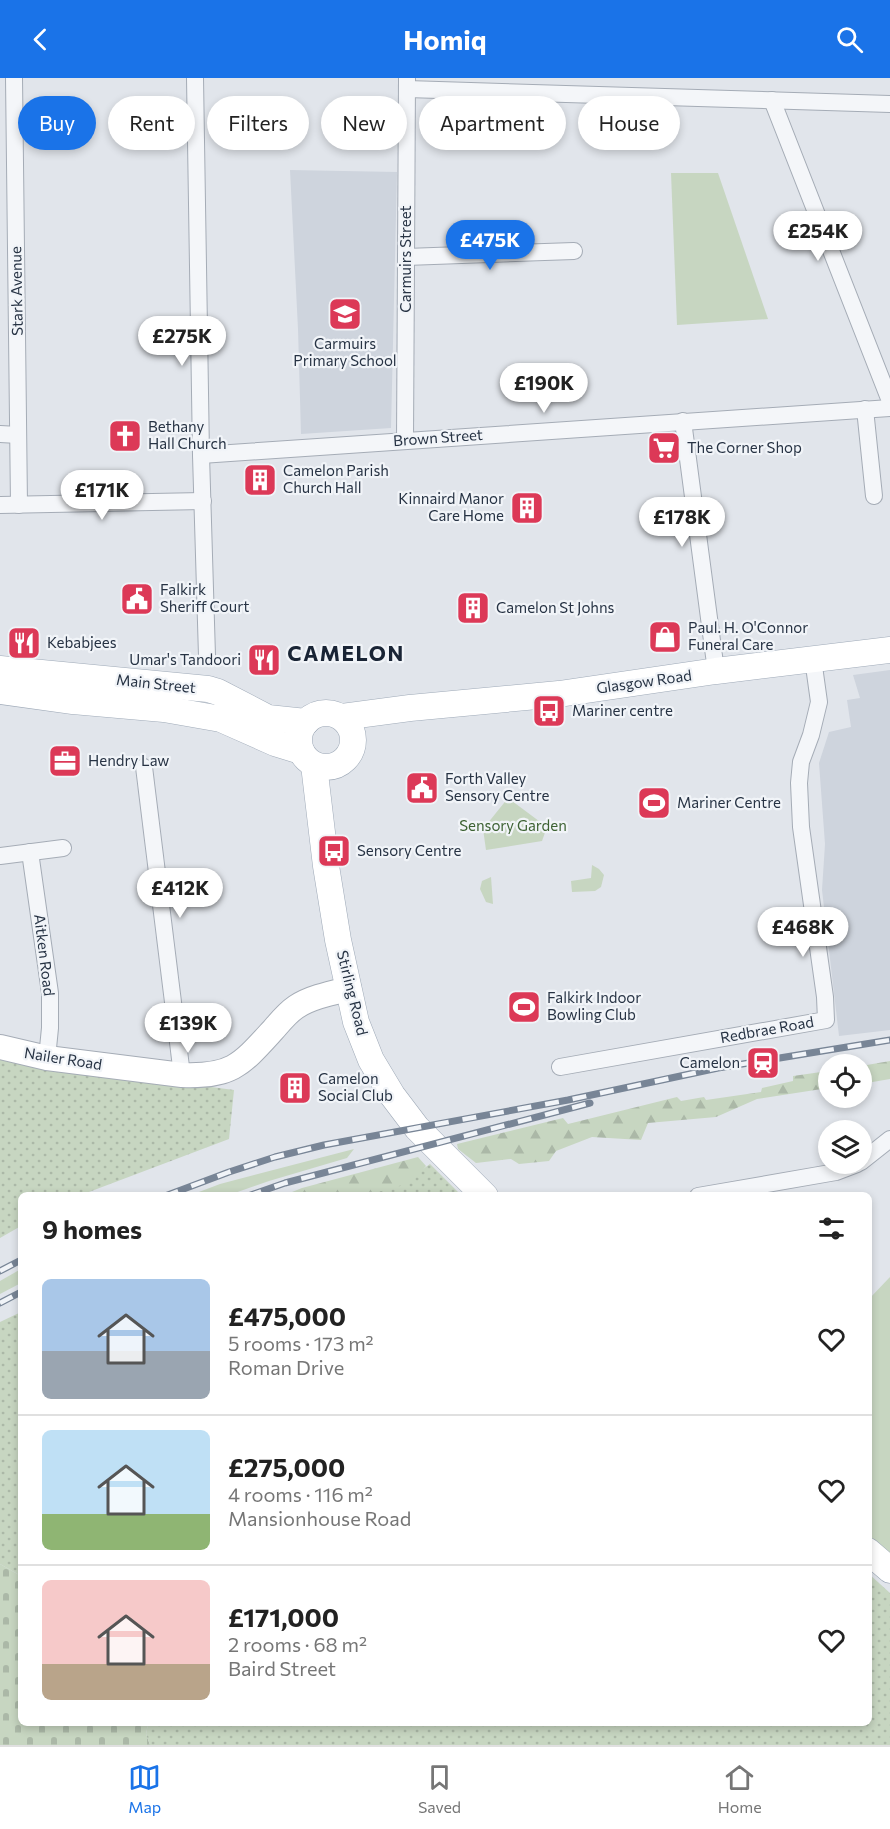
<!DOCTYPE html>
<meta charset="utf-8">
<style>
:root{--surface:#fff;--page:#f2f2f2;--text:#222;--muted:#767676;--line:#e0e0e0;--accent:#1a73e8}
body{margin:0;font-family:Commissioner,sans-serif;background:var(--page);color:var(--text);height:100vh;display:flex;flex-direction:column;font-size:22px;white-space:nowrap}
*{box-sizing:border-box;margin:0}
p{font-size:20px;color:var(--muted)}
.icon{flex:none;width:33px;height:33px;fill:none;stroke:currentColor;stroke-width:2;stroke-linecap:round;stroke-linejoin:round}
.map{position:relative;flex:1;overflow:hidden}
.details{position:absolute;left:18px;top:1114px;width:854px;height:534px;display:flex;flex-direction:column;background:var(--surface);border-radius:9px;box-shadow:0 3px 9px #0003}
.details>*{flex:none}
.hud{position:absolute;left:18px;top:18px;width:855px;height:54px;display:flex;gap:12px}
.fabs{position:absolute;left:818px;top:976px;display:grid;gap:12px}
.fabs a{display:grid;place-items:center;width:54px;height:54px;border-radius:50%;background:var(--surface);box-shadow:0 3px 9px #0003;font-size:30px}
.price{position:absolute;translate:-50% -51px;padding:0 14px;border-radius:21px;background:#fff;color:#222;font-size:20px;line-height:39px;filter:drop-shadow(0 2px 3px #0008)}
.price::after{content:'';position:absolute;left:50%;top:36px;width:18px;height:14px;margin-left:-9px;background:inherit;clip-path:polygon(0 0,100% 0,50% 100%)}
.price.on{background:var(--accent);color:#fff}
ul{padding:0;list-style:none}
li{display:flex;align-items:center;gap:18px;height:150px;padding:0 24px}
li+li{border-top:2px solid var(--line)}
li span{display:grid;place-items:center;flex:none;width:168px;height:120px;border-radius:9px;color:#555}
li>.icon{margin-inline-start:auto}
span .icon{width:72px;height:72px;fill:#fffc;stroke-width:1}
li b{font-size:26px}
h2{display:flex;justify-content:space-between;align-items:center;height:72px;padding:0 24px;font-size:26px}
.chip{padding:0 21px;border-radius:27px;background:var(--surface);box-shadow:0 3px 9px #0003;font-size:21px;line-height:54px}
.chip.on{background:var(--accent);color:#fff}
header{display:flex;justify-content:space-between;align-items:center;height:78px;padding:0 24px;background:var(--accent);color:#fff;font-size:27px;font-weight:700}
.dock{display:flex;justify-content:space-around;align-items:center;height:84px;border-top:2px solid var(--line);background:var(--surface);font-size:16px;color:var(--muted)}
.dock a{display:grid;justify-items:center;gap:3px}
.dock .on{color:var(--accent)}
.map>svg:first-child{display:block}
.built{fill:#ced4dd}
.green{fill:#c7d6c1}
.forest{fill:url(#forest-firs)}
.cemetery{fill:url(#cemetery-stones)}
.park{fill:url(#park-dots)}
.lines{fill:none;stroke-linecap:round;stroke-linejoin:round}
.street-casing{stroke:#a5acb6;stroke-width:18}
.secondary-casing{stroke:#a5acb6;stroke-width:26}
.primary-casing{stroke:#9faab8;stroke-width:27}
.street{stroke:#f4f6f9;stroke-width:16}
.secondary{stroke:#fff;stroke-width:24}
.primary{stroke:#fff;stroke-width:26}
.rail-casing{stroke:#788596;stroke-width:7}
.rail{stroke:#f1f4f8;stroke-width:4.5;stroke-dasharray:14;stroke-linecap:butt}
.labels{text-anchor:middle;stroke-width:4.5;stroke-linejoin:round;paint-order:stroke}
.street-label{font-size:15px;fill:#273344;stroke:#f1f4f8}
.poi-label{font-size:15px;fill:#273344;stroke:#f1f4f8;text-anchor:start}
.park-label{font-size:15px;fill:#3d6233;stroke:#f1f4f8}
.district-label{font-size:21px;font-weight:bold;letter-spacing:1.5px;fill:#192435;stroke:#f1f4f8}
</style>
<header><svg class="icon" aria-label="back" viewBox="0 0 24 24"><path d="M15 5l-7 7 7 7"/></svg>Homiq<svg class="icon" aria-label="search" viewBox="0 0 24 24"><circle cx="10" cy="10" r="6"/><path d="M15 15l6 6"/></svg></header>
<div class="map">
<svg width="890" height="1667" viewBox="0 0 890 1667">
<defs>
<pattern id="forest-firs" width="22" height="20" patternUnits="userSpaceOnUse" patternTransform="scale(1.5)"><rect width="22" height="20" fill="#c7d6c1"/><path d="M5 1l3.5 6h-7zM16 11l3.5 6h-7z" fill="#abb8a7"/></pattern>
<pattern id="cemetery-stones" width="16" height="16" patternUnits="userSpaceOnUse" patternTransform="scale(1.5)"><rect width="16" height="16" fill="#c7d6c1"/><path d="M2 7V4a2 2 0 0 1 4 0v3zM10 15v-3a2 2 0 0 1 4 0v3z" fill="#abb8a7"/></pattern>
<pattern id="park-dots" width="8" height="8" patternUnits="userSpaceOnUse" patternTransform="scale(1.5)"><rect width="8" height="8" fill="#c7d6c1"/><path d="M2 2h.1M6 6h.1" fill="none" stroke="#abb8a7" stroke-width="1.8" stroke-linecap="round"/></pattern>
</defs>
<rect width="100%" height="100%" fill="#e1e5eb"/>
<g class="built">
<polygon points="290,92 397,94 391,350 301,356 298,251"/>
<polygon points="890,592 890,952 839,958 822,812 825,766 819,685 829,654 851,649 847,622 860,620 853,597"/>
</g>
<g class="green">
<polygon points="671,95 718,95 768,241 677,247"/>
<polygon points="508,720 547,749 542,763 486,772 483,751"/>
<polygon points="592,787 599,791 604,797 601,809 595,813 572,814 571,803 591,800"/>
<polygon points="491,799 493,826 486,824 480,811 482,803"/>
<polygon points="354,1071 347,1080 269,1103 229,1117 191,1117 220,1106"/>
<polygon points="21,1191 21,1205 0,1216 0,1203"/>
<polygon points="890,1199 890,1479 869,1460 869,1221"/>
</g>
<g class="forest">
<polygon points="890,983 890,1001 861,1006 861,988"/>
<polygon points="828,993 828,1010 757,1021 716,1039 648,1045 641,1062 592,1059 556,1073 549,1083 519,1086 511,1081 476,1085 458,1071 457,1066 563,1040 568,1046 677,1019 681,1023 704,1019 706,1022 761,1014 762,1010 793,1003 793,998"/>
<polygon points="418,1079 426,1088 413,1104 438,1118 282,1118 302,1110"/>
</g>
<polygon class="cemetery" points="0,1486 21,1498 21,1646 148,1646 146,1656 150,1667 0,1667"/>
<g class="park">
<polygon points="0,977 45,987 234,1012 229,1061 81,1117 21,1118 21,1148 0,1160"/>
<polygon points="430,1086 461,1117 355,1117 395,1111"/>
<polygon points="21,1234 21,1498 0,1486 0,1244"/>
<polygon points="869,1496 890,1515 890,1667 150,1667 146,1656 148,1646 868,1646"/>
</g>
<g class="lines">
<defs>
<g id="street">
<polyline points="14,0 19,427"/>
<polyline points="195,0 201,377 207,578"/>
<polyline points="407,11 890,26"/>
<polyline points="772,22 890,323"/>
<polyline points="406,179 574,173"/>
<polyline points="865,331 874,418"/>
<polyline points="683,343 716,593"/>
<polyline points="0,356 18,357"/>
<polyline points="405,363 407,1"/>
<polyline points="201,377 890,330"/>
<polyline points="0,427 203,423"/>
<polyline points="144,689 182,997"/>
<polyline points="30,774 50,915 50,950 47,980"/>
<polyline points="0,778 63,770"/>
<polyline points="560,989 826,942 825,919 801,749 799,705 801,684 811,657 819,624 813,581"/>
<polyline points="861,1084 890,1061"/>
<polyline points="698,1118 836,1094 857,1086"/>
</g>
<path id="secondary" d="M0 969 47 980 182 997C232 999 241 987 273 952 280 944 287 935 296 929 311 919 332 915 349 911"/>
<g id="primary">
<polyline points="0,591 208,611 218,614 268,640 306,644"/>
<polyline points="0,613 73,623 164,631 221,641 275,665 301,673"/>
<circle cx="326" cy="662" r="27"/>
<polyline points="342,639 410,630 559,616 716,593 890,572"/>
<polyline points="314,687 326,788 338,862 356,944 371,982 392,1017 417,1050 485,1118"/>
<polyline points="868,1473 890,1492"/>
</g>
</defs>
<use href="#street" class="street-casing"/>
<use href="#secondary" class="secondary-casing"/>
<use href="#primary" class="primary-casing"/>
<use href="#street" class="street"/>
<use href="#secondary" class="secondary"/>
<use href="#primary" class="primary"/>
<defs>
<g id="rail">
<polyline points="165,1118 229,1094 275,1079 324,1067 568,1022 718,990 890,962"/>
<polyline points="248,1118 285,1105 590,1025"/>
<polyline points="0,1193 21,1182"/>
<polyline points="0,1225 21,1214"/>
</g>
</defs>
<use href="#rail" class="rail-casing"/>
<use href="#rail" class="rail"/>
</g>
<defs>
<symbol id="school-square" viewBox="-11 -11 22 22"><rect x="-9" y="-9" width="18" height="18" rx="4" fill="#dc3957" stroke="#f1f4f8"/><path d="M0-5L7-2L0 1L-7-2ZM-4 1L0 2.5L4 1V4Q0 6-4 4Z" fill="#fff"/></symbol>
<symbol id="church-square" viewBox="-11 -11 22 22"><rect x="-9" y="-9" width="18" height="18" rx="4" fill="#dc3957" stroke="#f1f4f8"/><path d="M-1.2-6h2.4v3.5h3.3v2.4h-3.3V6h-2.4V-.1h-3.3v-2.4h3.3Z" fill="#fff"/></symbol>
<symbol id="supermarket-square" viewBox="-11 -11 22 22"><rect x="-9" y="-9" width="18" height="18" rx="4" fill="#dc3957" stroke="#f1f4f8"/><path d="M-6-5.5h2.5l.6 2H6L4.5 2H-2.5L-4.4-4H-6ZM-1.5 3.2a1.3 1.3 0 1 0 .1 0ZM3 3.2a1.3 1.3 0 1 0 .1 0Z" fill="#fff"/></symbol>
<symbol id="building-square" viewBox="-11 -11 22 22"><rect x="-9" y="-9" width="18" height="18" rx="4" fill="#dc3957" stroke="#f1f4f8"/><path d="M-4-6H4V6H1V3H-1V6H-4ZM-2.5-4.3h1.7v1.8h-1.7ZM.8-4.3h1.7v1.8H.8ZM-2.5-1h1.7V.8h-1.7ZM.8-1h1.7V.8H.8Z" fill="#fff"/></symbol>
<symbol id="civic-square" viewBox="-11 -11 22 22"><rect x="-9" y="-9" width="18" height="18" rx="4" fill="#dc3957" stroke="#f1f4f8"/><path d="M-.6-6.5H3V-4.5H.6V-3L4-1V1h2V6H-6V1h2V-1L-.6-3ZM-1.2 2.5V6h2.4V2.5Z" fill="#fff"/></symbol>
<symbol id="shop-square" viewBox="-11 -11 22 22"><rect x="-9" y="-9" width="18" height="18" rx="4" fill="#dc3957" stroke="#f1f4f8"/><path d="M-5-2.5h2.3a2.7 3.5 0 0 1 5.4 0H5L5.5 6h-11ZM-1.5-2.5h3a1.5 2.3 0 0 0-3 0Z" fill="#fff"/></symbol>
<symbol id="restaurant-square" viewBox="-11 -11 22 22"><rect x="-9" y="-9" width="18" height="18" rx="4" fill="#dc3957" stroke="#f1f4f8"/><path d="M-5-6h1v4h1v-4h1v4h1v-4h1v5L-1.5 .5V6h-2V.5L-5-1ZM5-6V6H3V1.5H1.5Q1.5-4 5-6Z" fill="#fff"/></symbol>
<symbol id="bus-square" viewBox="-11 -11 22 22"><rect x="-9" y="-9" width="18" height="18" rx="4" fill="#dc3957" stroke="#f1f4f8"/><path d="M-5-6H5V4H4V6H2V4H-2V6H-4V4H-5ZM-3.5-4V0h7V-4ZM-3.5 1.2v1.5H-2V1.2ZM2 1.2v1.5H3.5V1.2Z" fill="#fff"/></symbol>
<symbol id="office-square" viewBox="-11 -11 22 22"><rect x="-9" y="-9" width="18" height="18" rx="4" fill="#dc3957" stroke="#f1f4f8"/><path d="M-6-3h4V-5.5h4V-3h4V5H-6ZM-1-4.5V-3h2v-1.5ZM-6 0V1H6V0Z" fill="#fff"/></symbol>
<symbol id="stadium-square" viewBox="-11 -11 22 22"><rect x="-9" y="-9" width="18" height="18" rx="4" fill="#dc3957" stroke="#f1f4f8"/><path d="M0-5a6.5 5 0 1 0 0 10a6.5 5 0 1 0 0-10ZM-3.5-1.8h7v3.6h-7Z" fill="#fff"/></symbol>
<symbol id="station-square" viewBox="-11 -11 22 22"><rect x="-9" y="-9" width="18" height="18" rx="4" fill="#dc3957" stroke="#f1f4f8"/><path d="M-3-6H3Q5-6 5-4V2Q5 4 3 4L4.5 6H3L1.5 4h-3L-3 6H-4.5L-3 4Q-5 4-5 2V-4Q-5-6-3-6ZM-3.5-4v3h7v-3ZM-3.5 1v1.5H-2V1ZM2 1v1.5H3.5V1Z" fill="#fff"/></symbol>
</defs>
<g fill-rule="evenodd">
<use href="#school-square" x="326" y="217" width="38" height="38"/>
<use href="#church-square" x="106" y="339" width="38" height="38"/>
<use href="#supermarket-square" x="645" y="351" width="38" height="38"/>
<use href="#building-square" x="241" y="383" width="38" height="38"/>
<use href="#building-square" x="508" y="411" width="38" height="38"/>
<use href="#civic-square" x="118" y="502" width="38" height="38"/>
<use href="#building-square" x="454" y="511" width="38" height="38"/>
<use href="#shop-square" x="646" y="540" width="38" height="38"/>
<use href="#restaurant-square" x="5" y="546" width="38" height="38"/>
<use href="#restaurant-square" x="245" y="563" width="38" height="38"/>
<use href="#bus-square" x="530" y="614" width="38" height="38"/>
<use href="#office-square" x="46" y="664" width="38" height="38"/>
<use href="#civic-square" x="403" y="691" width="38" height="38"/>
<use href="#stadium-square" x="635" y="706" width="38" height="38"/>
<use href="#bus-square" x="315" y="754" width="38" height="38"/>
<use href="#stadium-square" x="505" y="910" width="38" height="38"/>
<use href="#station-square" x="744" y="966" width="38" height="38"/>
<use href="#building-square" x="276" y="991" width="38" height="38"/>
</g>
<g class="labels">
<g class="street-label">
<text transform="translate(406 181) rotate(-90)" y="5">Carmuirs Street</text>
<text transform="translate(17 213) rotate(-91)" y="5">Stark Avenue</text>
<text transform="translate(438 360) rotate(-4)" y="5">Brown Street</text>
<text transform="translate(644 604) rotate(-8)" y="5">Glasgow Road</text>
<text transform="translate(156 606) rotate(6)" y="5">Main Street</text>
<text transform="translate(44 877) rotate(83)" y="5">Aitken Road</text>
<text transform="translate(352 915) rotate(76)" y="5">Stirling Road</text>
<text transform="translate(767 952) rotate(-10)" y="5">Redbrae Road</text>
<text transform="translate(63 981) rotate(9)" y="5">Nailer Road</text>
</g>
<g class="poi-label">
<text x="345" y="271" text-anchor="middle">Carmuirs<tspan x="345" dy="17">Primary School</tspan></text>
<text x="148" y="354">Bethany<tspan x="148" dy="17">Hall Church</tspan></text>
<text x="687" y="375">The Corner Shop</text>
<text x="283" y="398">Camelon Parish<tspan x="283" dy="17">Church Hall</tspan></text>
<text x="504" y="426" text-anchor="end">Kinnaird Manor<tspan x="504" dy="17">Care Home</tspan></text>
<text x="160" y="517">Falkirk<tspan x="160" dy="17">Sheriff Court</tspan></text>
<text x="496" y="535">Camelon St Johns</text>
<text x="688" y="555">Paul. H. O'Connor<tspan x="688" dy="17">Funeral Care</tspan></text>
<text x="47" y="570">Kebabjees</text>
<text x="241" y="587" text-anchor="end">Umar's Tandoori</text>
<text x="572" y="638">Mariner centre</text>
<text x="88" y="688">Hendry Law</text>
<text x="445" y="706">Forth Valley<tspan x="445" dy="17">Sensory Centre</tspan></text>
<text x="677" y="730">Mariner Centre</text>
<text x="357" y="778">Sensory Centre</text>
<text x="547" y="925">Falkirk Indoor<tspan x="547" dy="17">Bowling Club</tspan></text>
<text x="740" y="990" text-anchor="end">Camelon</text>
<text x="318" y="1006">Camelon<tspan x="318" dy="17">Social Club</tspan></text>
</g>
<g class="park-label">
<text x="513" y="753">Sensory Garden</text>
</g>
<g class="district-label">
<text x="346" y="583">CAMELON</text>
</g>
</g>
</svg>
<div class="fabs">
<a><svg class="icon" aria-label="locate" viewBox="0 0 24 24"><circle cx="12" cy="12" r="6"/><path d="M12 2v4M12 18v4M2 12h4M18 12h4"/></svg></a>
<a><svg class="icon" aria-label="layers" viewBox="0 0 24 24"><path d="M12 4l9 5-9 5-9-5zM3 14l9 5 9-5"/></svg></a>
</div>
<b class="price" style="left:818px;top:184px">£254K</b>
<b class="price on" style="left:490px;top:193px">£475K</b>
<b class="price" style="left:182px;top:289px">£275K</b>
<b class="price" style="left:544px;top:336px">£190K</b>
<b class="price" style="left:102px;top:443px">£171K</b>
<b class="price" style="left:682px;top:470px">£178K</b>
<b class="price" style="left:180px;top:841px">£412K</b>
<b class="price" style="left:803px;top:880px">£468K</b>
<b class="price" style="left:188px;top:976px">£139K</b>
<div class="hud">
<a class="chip on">Buy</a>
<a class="chip">Rent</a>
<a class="chip">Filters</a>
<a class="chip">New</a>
<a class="chip">Apartment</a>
<a class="chip">House</a>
</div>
<section class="details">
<h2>9 homes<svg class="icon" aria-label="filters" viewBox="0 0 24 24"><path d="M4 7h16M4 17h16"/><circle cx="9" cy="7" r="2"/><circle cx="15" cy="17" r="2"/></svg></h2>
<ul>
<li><span style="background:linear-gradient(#a9c7e8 60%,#9aa5b1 0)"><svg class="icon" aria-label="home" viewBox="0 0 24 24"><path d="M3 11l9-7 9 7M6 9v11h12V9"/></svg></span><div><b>£475,000</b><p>5 rooms · 173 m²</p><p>Roman Drive</p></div><svg class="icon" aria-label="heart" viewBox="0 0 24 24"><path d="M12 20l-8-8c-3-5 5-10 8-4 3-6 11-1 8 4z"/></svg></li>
<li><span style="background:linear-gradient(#bfe0f5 70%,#8fb573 0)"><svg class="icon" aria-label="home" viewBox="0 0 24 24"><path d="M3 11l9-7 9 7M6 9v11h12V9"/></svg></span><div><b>£275,000</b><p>4 rooms · 116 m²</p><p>Mansionhouse Road</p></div><svg class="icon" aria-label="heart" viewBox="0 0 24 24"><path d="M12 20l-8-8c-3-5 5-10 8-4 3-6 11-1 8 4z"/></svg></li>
<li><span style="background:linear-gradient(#f6c9c9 70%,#b9a48a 0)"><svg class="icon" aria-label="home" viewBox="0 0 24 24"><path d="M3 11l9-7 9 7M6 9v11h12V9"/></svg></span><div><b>£171,000</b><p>2 rooms · 68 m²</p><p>Baird Street</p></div><svg class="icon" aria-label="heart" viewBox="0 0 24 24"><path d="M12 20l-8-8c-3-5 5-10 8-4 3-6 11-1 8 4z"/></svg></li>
</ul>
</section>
</div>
<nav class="dock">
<a class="on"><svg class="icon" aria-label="map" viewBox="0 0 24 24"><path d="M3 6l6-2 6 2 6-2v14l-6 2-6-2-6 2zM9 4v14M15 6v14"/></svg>Map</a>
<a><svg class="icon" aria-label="saved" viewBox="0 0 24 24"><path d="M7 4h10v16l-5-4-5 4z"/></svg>Saved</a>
<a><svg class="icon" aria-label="home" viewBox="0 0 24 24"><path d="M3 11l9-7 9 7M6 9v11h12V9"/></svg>Home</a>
</nav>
